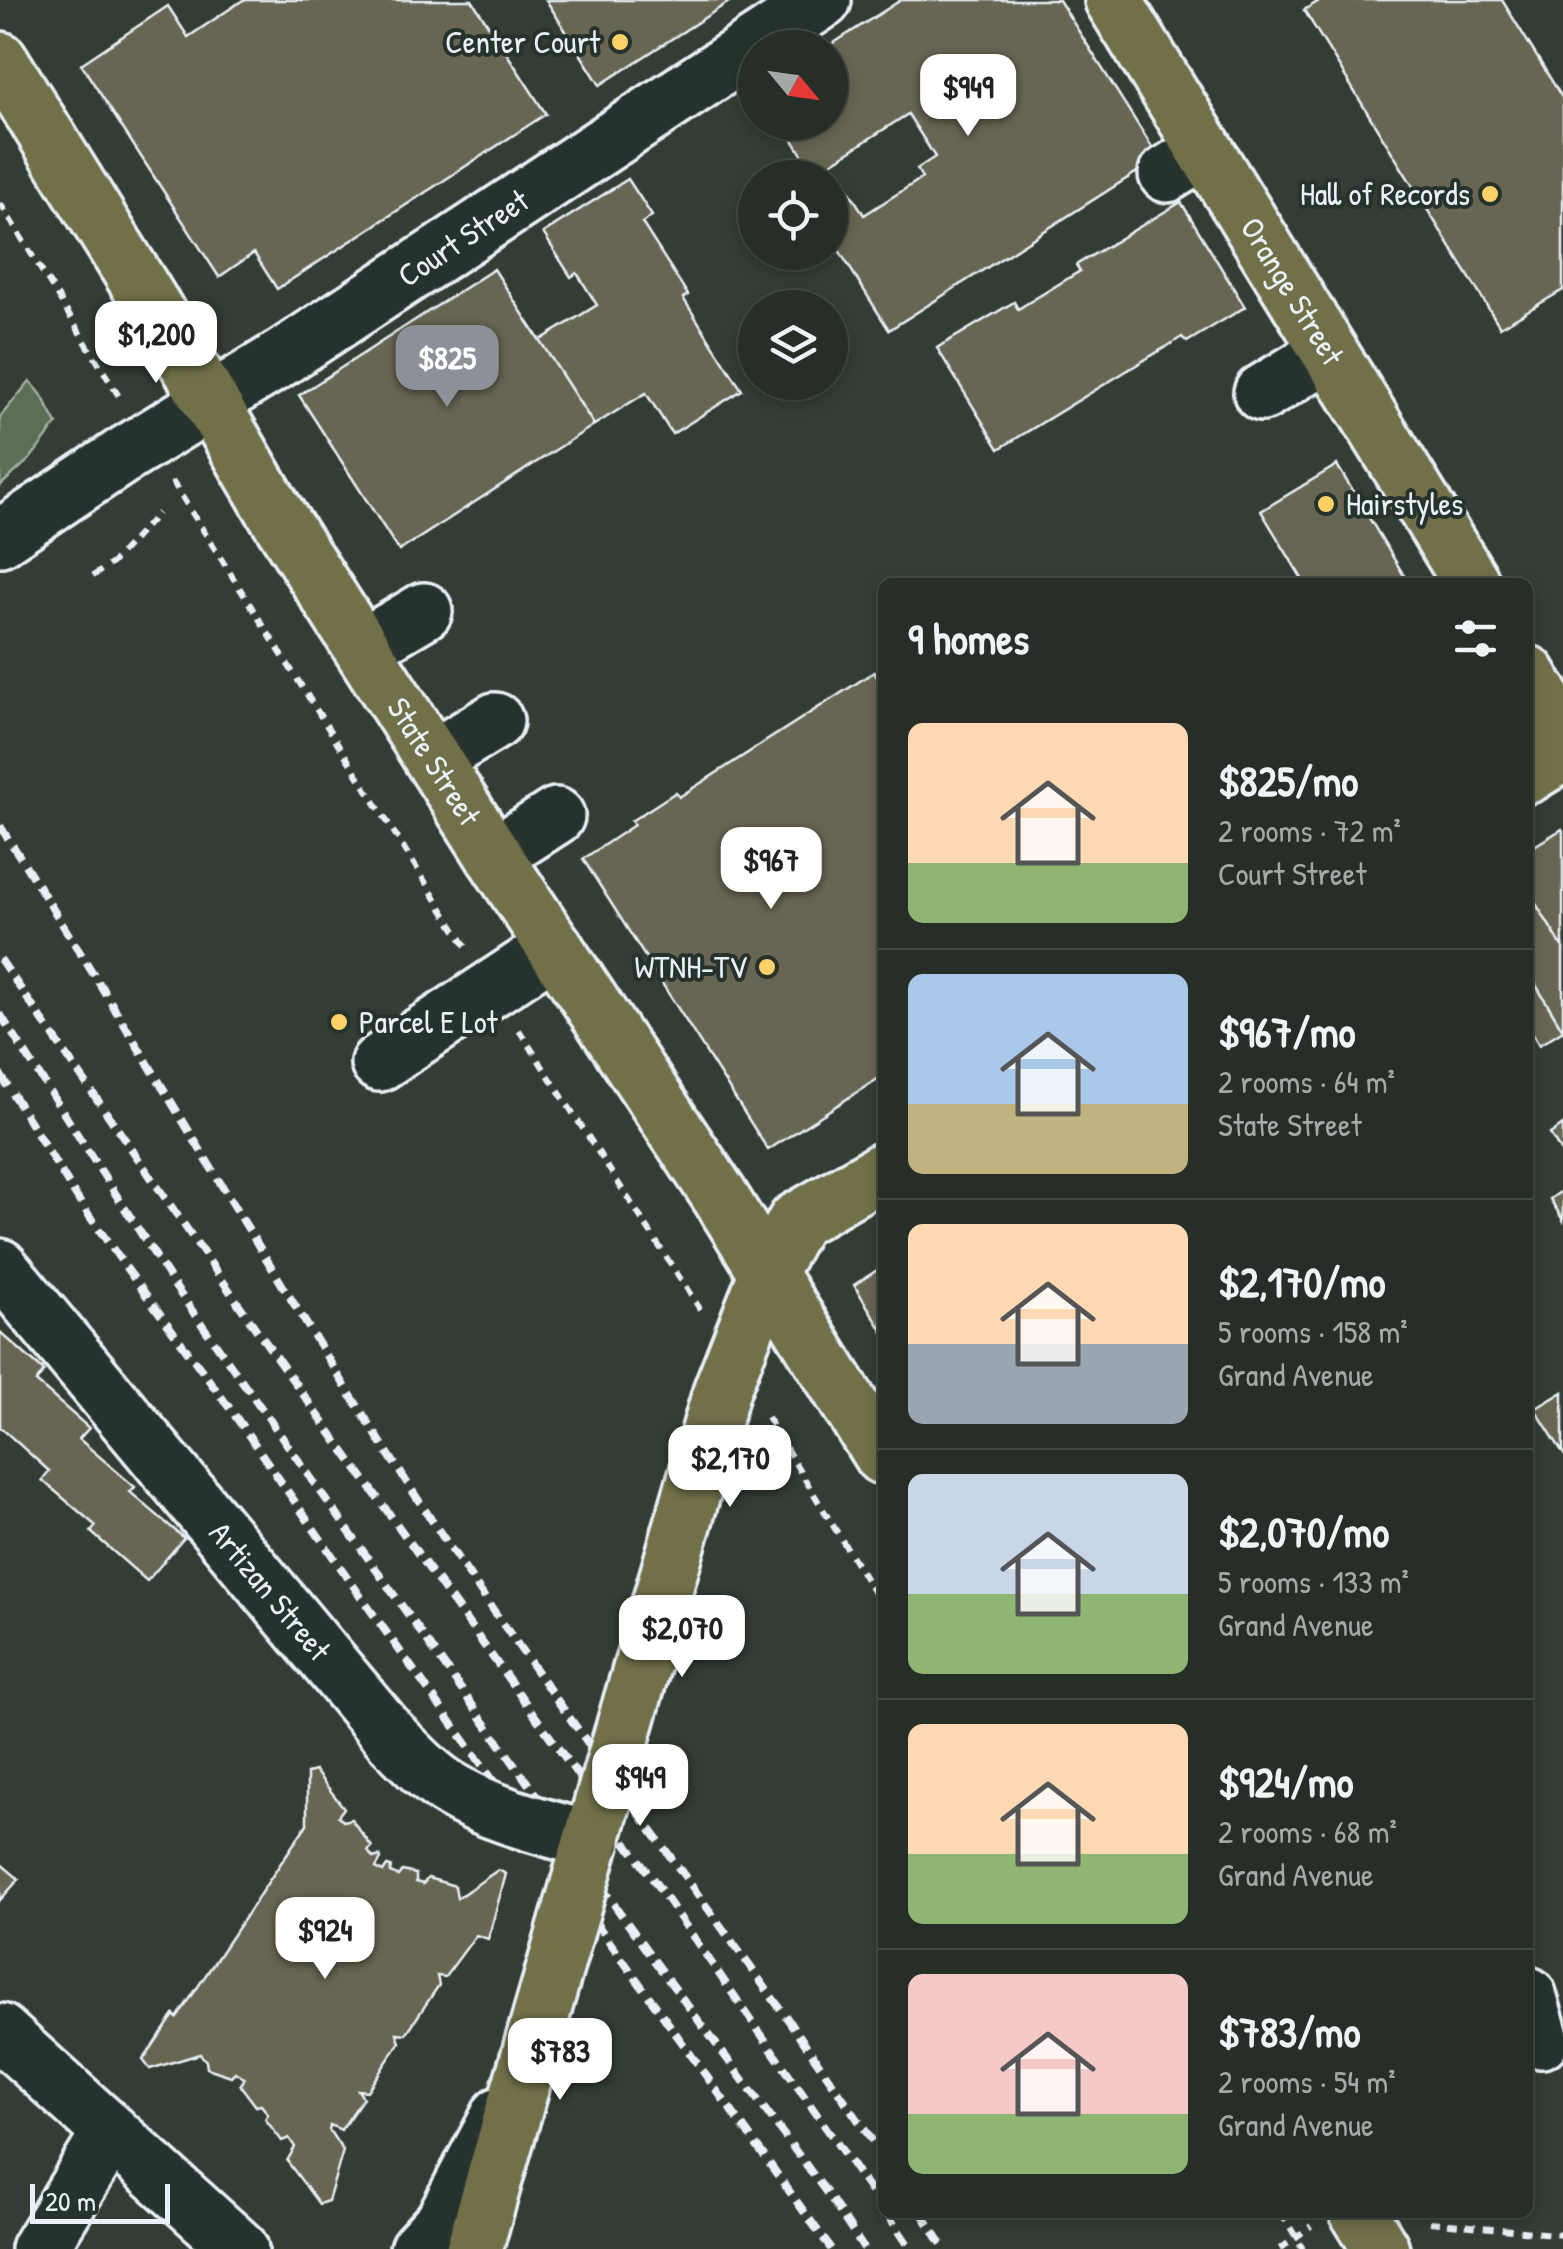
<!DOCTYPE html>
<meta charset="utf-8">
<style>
:root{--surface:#262e27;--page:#323a33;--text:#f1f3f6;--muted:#a4a8a7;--line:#424a44;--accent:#8c9099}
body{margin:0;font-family:"Patrick Hand",sans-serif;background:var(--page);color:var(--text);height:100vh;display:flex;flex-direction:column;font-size:38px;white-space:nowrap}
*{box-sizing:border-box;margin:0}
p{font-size:32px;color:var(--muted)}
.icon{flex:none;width:55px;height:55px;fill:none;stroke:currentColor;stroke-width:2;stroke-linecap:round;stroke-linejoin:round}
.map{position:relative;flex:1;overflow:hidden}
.details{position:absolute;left:878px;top:578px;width:655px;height:1640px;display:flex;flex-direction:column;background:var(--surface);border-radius:15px;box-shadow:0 5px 15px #0003,0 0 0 2px var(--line)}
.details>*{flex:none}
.needle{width:65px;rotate:119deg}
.controls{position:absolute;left:738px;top:30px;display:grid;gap:20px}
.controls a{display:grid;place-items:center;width:110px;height:110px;border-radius:50%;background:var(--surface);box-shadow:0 5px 15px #0003,0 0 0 2px var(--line);font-size:50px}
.scale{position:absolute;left:30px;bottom:25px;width:140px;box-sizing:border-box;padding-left:10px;border:5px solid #e8f1f8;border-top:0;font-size:28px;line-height:35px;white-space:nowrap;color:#e8f1f8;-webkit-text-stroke:8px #26332d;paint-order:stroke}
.price{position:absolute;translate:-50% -85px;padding:0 22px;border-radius:20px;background:#fff;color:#222;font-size:32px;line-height:65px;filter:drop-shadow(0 2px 5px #0008)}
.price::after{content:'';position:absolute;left:50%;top:60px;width:30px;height:22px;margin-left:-15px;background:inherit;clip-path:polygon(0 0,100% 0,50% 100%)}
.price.selected{background:var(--accent);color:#fff}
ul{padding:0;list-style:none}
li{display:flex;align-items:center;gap:30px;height:250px;padding:0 30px}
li+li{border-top:2px solid var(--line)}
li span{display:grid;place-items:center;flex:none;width:280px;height:200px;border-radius:15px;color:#555}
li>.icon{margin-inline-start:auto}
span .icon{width:120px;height:120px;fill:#fffc;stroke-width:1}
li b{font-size:42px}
h2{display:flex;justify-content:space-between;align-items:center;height:120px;padding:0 30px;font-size:42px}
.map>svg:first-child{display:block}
.green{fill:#5b6e52;stroke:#a2b0a5;stroke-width:2.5}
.building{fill:#696552;stroke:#e8f1f8;stroke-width:2.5}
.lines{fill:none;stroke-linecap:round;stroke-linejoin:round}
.minor-casing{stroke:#e8f1f8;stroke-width:62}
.major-casing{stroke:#e8f1f8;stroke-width:62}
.path{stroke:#e8f1f8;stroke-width:6;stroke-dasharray:10 8;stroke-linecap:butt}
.minor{stroke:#26332d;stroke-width:55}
.major{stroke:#71704a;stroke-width:55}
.rail{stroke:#e8f1f8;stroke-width:8;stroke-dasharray:15 8;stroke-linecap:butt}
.minor-bridge-casing{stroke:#e8f1f8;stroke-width:62;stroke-linecap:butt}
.major-bridge-casing{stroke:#e8f1f8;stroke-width:62;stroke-linecap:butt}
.minor-bridge{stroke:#26332d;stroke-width:55}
.major-bridge{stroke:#71704a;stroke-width:55}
.poi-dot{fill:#ffd166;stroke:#26332d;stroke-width:4}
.labels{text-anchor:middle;stroke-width:8;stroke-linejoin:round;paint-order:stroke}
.poi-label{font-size:32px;fill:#e8f1f8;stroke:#26332d;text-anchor:end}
.street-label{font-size:32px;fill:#e8f1f8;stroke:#26332d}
</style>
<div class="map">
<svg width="1563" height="2249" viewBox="0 0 1563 2249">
<rect width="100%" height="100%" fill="#333d34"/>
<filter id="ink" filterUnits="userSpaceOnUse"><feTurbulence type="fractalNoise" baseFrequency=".01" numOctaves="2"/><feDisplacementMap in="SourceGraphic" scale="20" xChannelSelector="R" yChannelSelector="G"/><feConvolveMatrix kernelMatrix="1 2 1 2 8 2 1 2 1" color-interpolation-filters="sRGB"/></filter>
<g filter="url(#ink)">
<polygon class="green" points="30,381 41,394 57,424 30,459 0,486 0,417"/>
<g class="building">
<polygon points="243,0 472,0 546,114 277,289 254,253 219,277 81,64 168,6 188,37"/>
<polygon points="546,0 732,0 600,85"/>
<polygon points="901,0 1059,0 1159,158 889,330 830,236 830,178 821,178 836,169 864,215 922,178 917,169 935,157 908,114 814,174 782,122 830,122 830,48 826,48"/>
<polygon points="1321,0 1502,0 1563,99 1563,290 1500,327 1304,10"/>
<polygon points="628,179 652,216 642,223 688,295 683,298 742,390 672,434 646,393 594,425 539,341 597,305 577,273 571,277 543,233"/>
<polygon points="1181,202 1245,307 1187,342 1182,337 999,449 937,348 1014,302 1018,309 1080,271 1076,265"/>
<polygon points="494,269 594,425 399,551 299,395"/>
<polygon points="1337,465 1408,582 1304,582 1261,511"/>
<polygon points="874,672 882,685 882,1076 768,1150 583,859 634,825 631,821 676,792 679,797"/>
<polygon points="1562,829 1563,831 1563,948 1528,891 1528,850"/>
<polygon points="1528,891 1563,948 1563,1030 1528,972"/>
<polygon points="1528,972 1563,1030 1539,1045 1528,1026"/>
<polygon points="1563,1125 1563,1155 1550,1134"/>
<polygon points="1563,1190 1563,1220 1550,1199"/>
<polygon points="882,1267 882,1330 854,1285"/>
<polygon points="0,1332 44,1371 36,1382 89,1428 79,1439 135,1487 130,1492 184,1538 147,1581 91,1532 96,1526 42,1480 49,1471 0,1427"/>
<polygon points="1563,1392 1563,1453 1535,1409"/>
<polygon points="315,1771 344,1808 338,1816 343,1821 351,1819 372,1847 368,1851 373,1858 380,1856 381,1859 376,1868 383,1872 387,1866 391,1867 390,1873 398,1876 402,1871 416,1874 416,1882 423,1884 428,1878 455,1886 457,1898 498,1870 506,1874 488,1939 476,1935 445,1977 437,1976 439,1985 406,2034 397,2033 400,2042 367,2091 358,2090 363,2098 341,2130 330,2125 329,2130 343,2151 328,2201 319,2204 287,2161 295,2147 289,2138 282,2141 265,2119 268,2114 261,2105 256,2106 240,2085 244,2078 235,2072 231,2076 207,2068 206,2061 200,2054 150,2069 143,2060 174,2015 177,2018 307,1824 307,1773"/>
<polygon points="0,1863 19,1879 0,1900"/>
</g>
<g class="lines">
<defs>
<g id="minor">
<polyline points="1167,174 1205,150"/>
<polyline points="1262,393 1329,352"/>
<path id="s1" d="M0 538 121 457 283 357 823 0"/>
<polyline points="363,647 424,611"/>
<polyline points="434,758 495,721"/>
<polyline points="494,856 556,816"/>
<polyline points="379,1063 555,947"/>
<path id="s2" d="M0 1267 392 1738"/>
<polyline points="1528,1995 1541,2040"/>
<polyline points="0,2032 240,2249"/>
<polyline points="39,2249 111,2132"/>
<polyline points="418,2249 443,2222 500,2115"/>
</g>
<g id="major">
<path id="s3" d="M1113 0 1471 582"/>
<path id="s4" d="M0 60 192 370 272 507 494 856 719 1195 882 1456"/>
<polyline points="1528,674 1563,732"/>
<polyline points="1528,775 1563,753"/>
<polyline points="632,1701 722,1389 768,1272 796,1221 882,1171"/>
<polyline points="1358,2212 1381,2249"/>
<polyline points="474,2249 565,1933"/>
</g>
</defs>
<use href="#minor" class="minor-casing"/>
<use href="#major" class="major-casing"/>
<g class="path">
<polyline points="0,203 120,398"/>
<polyline points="172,481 467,948"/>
<polyline points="93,576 112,563 158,513"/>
<polyline points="519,1030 700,1309"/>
<polyline points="767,1417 882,1606"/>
<polyline points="1281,2212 1303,2249"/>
<polyline points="1430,2222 1563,2235"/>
<polyline points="1280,2249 1311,2226"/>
</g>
<use href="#minor" class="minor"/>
<use href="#major" class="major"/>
<g class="rail">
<path d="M0 826C151 1059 286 1303 441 1534 583 1744 740 1945 882 2155"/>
<polyline points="0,959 256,1329 662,1892 882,2208"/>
<polyline points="0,1014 176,1288 650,1955 829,2196 864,2249"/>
<polyline points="0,1074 81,1204 127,1269 231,1410 366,1604 831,2249"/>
<polyline points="886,2212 911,2249"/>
<polyline points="921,2212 945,2249"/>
</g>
<defs>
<path id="minor-bridge" d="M392 1738C410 1756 429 1777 451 1790 494 1816 545 1827 593 1841"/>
<polyline id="major-bridge" points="565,1933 632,1701"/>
</defs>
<use href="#minor-bridge" class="minor-bridge-casing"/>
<use href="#major-bridge" class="major-bridge-casing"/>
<use href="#minor-bridge" class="minor-bridge"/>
<use href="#major-bridge" class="major-bridge"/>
</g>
</g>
<g class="poi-dot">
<circle cx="620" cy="42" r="10"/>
<circle cx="1490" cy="194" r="10"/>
<circle cx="1326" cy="504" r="10"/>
<circle cx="767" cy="967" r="10"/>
<circle cx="339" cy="1022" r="10"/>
</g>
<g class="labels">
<g class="poi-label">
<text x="600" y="53">Center Court</text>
<text x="1470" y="205">Hall of Records</text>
<text x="1346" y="515" text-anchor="start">Hairstyles</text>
<text x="747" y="978">WTNH-TV</text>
<text x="359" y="1033" text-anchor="start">Parcel E Lot</text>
</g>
<g class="street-label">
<text dy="11" stroke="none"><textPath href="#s1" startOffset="552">Court Street</textPath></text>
<text dy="11" stroke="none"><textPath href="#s3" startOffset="342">Orange Street</textPath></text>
<text dy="11" stroke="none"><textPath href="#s4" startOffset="825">State Street</textPath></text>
<text dy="11" stroke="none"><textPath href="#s2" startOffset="422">Artizan Street</textPath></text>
</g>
</g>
</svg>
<div class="controls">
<a><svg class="needle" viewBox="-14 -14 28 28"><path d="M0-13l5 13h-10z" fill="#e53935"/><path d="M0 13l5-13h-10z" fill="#a4a8a7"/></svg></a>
<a><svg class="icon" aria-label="locate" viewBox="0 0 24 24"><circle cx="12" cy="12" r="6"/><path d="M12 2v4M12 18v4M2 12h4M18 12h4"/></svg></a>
<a><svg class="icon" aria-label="layers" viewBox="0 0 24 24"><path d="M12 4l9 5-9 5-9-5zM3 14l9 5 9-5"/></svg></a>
</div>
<div class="scale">20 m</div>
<b class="price" style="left:968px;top:139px">$949</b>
<b class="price" style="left:156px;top:386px">$1,200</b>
<b class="price selected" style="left:447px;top:410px">$825</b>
<b class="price" style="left:771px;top:912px">$967</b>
<b class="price" style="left:730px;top:1510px">$2,170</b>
<b class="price" style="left:682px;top:1680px">$2,070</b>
<b class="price" style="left:640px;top:1829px">$949</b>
<b class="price" style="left:325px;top:1982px">$924</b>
<b class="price" style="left:560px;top:2103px">$783</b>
<section class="details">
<h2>9 homes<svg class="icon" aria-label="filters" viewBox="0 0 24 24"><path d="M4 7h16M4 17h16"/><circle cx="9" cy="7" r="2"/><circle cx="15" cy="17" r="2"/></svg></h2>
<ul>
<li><span style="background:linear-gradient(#ffd9b3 70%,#8fb573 0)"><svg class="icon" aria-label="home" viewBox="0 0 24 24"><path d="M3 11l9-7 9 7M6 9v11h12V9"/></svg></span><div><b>$825/mo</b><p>2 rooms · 72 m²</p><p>Court Street</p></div></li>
<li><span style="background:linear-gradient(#a9c7e8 65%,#c2b280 0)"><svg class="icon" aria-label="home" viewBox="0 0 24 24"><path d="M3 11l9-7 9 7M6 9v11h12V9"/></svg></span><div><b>$967/mo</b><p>2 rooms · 64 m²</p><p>State Street</p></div></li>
<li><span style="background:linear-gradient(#ffd9b3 60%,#9aa5b1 0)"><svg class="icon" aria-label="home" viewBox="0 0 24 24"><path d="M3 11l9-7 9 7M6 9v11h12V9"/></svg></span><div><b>$2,170/mo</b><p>5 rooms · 158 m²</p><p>Grand Avenue</p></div></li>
<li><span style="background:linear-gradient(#c9d6e8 60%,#8fb573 0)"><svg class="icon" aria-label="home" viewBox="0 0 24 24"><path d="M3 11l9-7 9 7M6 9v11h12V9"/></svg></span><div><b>$2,070/mo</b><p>5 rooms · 133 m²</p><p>Grand Avenue</p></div></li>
<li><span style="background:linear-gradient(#ffd9b3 65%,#8fb573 0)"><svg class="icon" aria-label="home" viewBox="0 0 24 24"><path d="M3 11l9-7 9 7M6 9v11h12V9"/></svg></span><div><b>$924/mo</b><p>2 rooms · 68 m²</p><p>Grand Avenue</p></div></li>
<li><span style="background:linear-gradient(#f6c9c9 70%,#8fb573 0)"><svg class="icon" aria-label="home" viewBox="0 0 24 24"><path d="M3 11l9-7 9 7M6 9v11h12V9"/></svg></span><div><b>$783/mo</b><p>2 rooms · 54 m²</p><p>Grand Avenue</p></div></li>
</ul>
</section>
</div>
